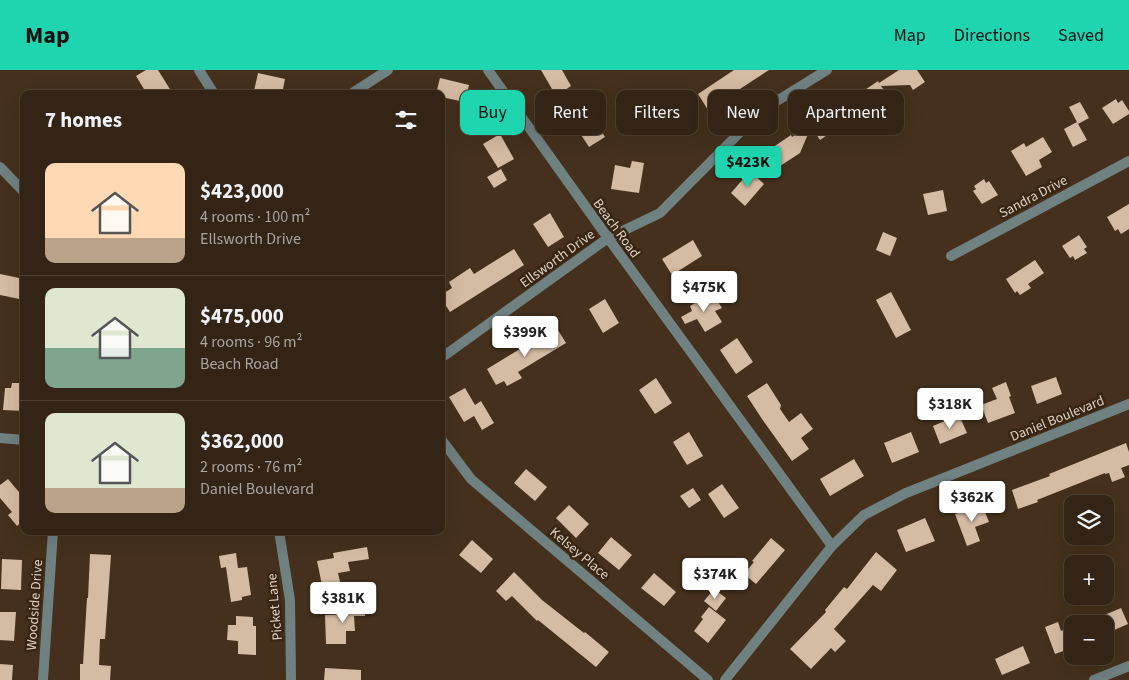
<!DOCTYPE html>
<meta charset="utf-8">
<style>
:root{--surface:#332415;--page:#3e3022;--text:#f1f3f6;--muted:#a9a4a0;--line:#4e4134;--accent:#1ed5b0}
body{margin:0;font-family:"Source Sans 3",sans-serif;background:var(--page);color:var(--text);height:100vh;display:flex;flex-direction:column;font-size:19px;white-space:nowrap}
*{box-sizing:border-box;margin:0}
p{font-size:16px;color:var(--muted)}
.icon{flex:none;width:28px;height:28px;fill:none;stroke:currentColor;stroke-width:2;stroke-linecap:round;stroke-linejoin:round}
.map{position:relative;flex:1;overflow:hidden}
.details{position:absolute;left:20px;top:20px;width:425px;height:445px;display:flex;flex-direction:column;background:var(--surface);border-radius:10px;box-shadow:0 5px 20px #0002,0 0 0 1px var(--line)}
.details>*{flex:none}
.hud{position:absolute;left:460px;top:20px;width:475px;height:45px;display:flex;gap:10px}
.buttons{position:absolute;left:1064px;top:425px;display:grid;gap:10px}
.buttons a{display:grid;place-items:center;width:50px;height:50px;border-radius:10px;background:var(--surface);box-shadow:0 5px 20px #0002,0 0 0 1px var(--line);font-size:25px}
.price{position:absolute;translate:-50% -42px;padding:0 11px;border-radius:5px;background:#fff;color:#222;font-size:16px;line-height:32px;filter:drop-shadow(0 1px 2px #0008)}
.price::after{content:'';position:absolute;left:50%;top:30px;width:15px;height:11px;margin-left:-8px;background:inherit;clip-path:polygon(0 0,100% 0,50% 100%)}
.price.current{background:var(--accent);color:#111}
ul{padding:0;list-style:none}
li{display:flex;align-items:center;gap:15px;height:125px;padding:0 25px}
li+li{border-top:1px solid var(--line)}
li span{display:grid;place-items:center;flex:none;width:140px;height:100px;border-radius:10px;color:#555}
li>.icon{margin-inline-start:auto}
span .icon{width:60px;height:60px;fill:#fffc;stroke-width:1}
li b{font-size:21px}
h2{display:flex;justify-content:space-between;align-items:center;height:60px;padding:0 25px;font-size:21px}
.pill{padding:0 18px;border-radius:10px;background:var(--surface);box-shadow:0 5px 20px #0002,0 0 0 1px var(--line);font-size:18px;line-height:45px}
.pill.current{background:var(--accent);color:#111}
header{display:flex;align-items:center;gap:30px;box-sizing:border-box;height:70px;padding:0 25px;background:var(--accent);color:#111}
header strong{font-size:24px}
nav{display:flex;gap:28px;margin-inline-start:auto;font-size:18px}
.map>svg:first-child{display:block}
.building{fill:#d4bba3}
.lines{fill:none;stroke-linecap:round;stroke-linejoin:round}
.minor{stroke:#708181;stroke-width:10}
.labels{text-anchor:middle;stroke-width:5;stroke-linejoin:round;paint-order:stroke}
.street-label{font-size:14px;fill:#ded1c5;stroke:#392612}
</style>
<header>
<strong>Map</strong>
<nav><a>Map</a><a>Directions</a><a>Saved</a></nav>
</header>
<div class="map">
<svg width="1129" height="610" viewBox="0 0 1129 610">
<rect width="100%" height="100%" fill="#44301c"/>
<g class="building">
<polygon points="146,0 158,0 173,24 147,24 136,6"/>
<polygon points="541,0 562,0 571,16 556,26"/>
<polygon points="734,0 769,0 708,40 698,24"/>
<polygon points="899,0 917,0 925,12 913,20 910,15 881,16 889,27 864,44 853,28 878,11 879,13"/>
<polygon points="258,3 285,9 282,24 264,24 254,21"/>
<polygon points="440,8 469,15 465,32 441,27 441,24 436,24"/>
<polygon points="1116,29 1118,33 1122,30 1129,41 1129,44 1113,54 1102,38"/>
<polygon points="1080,32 1089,48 1078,54 1069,37"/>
<polygon points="584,35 605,67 589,77 568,45"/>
<polygon points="842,36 844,54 820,70 811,57 800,83 777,98 766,82 791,65 792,67 835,39 836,40"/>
<polygon points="1077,52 1087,70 1073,77 1064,59"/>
<polygon points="500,64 514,89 498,98 483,74"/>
<polygon points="1043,67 1052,82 1039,90 1042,97 1026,106 1011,81 1024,73 1026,77"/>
<polygon points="632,91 644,93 639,123 611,119 615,95 630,98"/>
<polygon points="501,99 507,110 494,118 487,107"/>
<polygon points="750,101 764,114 745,136 731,123"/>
<polygon points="984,109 986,113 989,111 998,125 982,134 973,121 976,119 974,116"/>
<polygon points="943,120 947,141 928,145 923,124"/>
<polygon points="1129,134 1129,159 1121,164 1118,159 1115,161 1107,147"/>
<polygon points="550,143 564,167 548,177 533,154"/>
<polygon points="883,162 897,168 890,186 876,180"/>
<polygon points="1079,165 1087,177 1084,179 1087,183 1075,190 1073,186 1070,188 1062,176"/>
<polygon points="693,170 702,186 672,205 662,189"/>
<polygon points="514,179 524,195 450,242 441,228 441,225 452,218 449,212 470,198 474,204"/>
<polygon points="1035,190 1044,203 1028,214 1031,218 1020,225 1017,221 1015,223 1006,209"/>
<polygon points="0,204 24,209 24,230 0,225"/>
<polygon points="891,222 911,260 896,268 876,230"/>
<polygon points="707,226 709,230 715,227 722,238 715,241 722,252 705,262 697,249 685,254 681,247 692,241 690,236"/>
<polygon points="605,229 619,253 603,263 589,239"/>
<polygon points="556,257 566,273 518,302 522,308 507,316 504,311 496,315 487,299"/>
<polygon points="737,268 753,292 736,304 720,280"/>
<polygon points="1056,307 1062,324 1037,334 1031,316"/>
<polygon points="656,308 672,333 655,344 639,320"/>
<polygon points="1006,312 1011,326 1009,327 1015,343 988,353 981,335 997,329 992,318"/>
<polygon points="12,313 24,313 24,341 3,340 5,318 11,318"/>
<polygon points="767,313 781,335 780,339 789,352 801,343 813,359 801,368 809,379 792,391 762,349 747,326"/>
<polygon points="465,318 475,335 481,331 494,353 482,360 474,346 464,352 449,327"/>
<polygon points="959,345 967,363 940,374 933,356"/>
<polygon points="689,362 703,386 687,395 673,372"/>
<polygon points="911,362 919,382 892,393 884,373"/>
<polygon points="1126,373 1129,382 1129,395 1121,398 1125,407 1112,412 1109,403 1105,404 1105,403 1037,430 1038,432 1018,439 1012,420 1050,406 1049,404"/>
<polygon points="854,389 864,406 830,426 820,409"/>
<polygon points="526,399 547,417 535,431 514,413"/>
<polygon points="8,409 24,428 24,456 20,453 17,456 8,445 12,442 0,428 0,415"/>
<polygon points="722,414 739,438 724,448 708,424"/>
<polygon points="693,418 701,430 689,438 680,426"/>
<polygon points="982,434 989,452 975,457 980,471 967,476 955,444"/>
<polygon points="569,435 589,454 576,468 556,448"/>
<polygon points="925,448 935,471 906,482 897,460"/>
<polygon points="611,467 632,485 619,500 598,483"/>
<polygon points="771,468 785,480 756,514 744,504 754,492 752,491"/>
<polygon points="472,470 493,489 481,503 459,485"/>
<polygon points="367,477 369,489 348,492 350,501 338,503 341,516 323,520 317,491 334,488 333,483"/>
<polygon points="876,482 897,500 881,521 873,515 834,559 846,571 835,582 831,578 811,599 790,579 826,542 825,540 844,517 847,519"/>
<polygon points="236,483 238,498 247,497 251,525 242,527 242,530 231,532 226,497 221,498 219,486"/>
<polygon points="90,484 111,485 105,569 100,569 99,595 111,596 110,610 80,610 80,594 83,594 87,528 88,528"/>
<polygon points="2,489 22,490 21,520 1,519"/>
<polygon points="514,502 542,530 584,563 585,562 609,582 596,597 538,550 537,551 512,526 506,531 496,521"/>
<polygon points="654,503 676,522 664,536 641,518"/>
<polygon points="714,519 726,528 716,541 704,531"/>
<polygon points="351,531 365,531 365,546 354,546 355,561 346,561 346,574 326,574 325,545 351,544"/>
<polygon points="709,537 726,550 708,573 694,561 703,549 701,547"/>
<polygon points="1121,538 1128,554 1105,564 1105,554 1083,554"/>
<polygon points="0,542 16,542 14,571 0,570"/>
<polygon points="236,546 253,547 253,556 256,556 256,585 238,584 238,571 227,570 228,555 236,555"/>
<polygon points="1058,552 1061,561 1072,557 1072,578 1055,584 1045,557"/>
<polygon points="1023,576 1030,593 1002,605 995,589"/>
<polygon points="0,594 13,595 12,610 0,610"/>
<polygon points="325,598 361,600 361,610 324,610"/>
</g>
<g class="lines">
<g class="minor">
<polyline points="199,0 214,24"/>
<polyline points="488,0 608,168 832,476"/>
<polyline points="351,24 388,0"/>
<polyline points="0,97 24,122"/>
<polyline points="951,186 1129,91"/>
<polyline points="441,288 608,168 660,143 762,40 827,0"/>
<polyline points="0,368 24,370"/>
<polyline points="441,369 471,409 708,610"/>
<polyline points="279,461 290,530 291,610"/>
<polyline points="43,610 53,461"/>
<polyline points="725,610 832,476 864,445 906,423 1129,334"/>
<polyline points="1094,610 1129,596"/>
</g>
</g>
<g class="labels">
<g class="street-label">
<text transform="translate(1033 126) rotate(-28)" y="5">Sandra Drive</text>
<text transform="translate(617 158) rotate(54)" y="5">Beach Road</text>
<text transform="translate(557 188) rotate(-36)" y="5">Ellsworth Drive</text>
<text transform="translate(1057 348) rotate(-22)" y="5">Daniel Boulevard</text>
<text transform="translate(580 483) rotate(40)" y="5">Kelsey Place</text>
<text transform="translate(34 535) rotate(-86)" y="5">Woodside Drive</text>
<text transform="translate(274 537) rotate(-95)" y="5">Picket Lane</text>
</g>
</g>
</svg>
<div class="buttons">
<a><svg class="icon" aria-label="layers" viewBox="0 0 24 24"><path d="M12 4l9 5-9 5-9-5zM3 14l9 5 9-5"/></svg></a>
<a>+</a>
<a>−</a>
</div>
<b class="price current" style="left:748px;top:118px">$423K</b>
<b class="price" style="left:704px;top:243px">$475K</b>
<b class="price" style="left:525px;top:288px">$399K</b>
<b class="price" style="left:950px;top:360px">$318K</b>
<b class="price" style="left:972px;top:453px">$362K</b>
<b class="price" style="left:715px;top:530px">$374K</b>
<b class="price" style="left:343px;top:554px">$381K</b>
<div class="hud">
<a class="pill current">Buy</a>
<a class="pill">Rent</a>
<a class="pill">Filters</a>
<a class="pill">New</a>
<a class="pill">Apartment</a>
</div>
<section class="details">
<h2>7 homes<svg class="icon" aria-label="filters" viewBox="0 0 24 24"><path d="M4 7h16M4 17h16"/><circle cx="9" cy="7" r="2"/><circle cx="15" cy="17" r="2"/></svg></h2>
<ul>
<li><span style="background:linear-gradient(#ffd9b3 75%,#b9a48a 0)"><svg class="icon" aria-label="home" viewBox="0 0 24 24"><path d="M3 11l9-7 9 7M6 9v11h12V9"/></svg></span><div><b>$423,000</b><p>4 rooms · 100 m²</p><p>Ellsworth Drive</p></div></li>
<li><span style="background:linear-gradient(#dfe7d0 60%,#7fa58c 0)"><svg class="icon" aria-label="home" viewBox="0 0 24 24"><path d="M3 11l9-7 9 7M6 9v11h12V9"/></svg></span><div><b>$475,000</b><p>4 rooms · 96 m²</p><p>Beach Road</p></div></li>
<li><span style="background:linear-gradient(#dfe7d0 75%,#b9a48a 0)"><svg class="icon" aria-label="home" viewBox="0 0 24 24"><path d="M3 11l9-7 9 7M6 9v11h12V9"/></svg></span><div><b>$362,000</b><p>2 rooms · 76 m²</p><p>Daniel Boulevard</p></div></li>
</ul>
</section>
</div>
